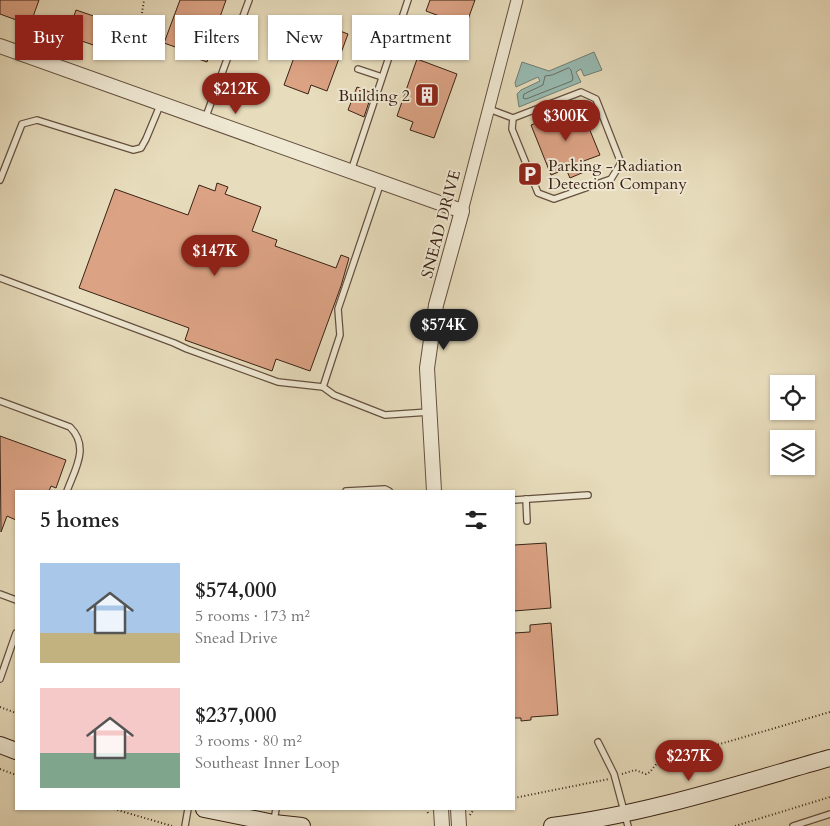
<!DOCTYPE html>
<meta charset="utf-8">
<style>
:root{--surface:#fff;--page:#f6f6f6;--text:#222;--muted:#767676;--accent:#8f2418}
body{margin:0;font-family:Cardo,serif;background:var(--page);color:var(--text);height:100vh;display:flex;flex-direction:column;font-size:19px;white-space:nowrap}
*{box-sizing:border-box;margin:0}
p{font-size:16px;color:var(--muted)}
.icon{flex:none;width:28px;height:28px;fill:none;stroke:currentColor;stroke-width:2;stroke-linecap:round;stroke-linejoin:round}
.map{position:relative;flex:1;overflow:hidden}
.details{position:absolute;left:15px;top:490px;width:500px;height:320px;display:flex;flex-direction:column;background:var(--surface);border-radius:0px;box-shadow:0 1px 4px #0004}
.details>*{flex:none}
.hud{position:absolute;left:15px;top:15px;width:500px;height:45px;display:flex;gap:10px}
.buttons{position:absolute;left:770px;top:375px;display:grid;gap:10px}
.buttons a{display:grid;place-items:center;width:45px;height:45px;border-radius:0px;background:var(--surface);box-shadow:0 1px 4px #0004;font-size:25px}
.price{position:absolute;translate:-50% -42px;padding:0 11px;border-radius:18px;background:var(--accent);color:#fff;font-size:16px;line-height:32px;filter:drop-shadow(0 1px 2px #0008)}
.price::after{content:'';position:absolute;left:50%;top:30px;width:15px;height:11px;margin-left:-8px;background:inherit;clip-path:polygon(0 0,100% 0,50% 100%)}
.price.current{background:#222;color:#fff}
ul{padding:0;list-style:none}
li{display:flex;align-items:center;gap:15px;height:125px;padding:0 25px}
li span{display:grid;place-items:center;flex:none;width:140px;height:100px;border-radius:0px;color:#555}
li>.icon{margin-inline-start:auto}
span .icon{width:60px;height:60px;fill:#fffc;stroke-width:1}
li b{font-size:21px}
h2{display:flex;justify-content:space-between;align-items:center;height:60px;padding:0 25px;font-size:21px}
.tag{padding:0 18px;border-radius:0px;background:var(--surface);box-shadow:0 1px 4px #0004;font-size:18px;line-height:45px}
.tag.current{background:var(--accent);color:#fff}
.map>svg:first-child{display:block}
.water{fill:#97bbb3;stroke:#717e74}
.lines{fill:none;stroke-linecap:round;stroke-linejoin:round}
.shore{stroke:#686e64;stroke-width:1}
.building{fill:#dba284;stroke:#392215}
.service-casing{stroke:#64503f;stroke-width:8}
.minor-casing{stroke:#64503f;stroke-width:13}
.tertiary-casing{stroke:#64503f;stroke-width:16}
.secondary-casing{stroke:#392215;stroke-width:18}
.path{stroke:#392215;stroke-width:2;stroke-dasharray:1 2.5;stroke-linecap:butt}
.service{stroke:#efe8d3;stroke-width:5.5}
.minor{stroke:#efe8d3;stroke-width:11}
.tertiary{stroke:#efe8d3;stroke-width:14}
.secondary{stroke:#efe8d3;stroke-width:16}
.labels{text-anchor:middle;stroke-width:4;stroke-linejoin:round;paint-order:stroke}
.poi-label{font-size:16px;fill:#392215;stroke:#efe8d3;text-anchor:end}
.street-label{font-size:16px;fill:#392215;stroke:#efe8d3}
</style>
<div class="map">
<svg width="830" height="826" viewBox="0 0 830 826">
<rect width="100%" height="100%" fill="#e7dcbc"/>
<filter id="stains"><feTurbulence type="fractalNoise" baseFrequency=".004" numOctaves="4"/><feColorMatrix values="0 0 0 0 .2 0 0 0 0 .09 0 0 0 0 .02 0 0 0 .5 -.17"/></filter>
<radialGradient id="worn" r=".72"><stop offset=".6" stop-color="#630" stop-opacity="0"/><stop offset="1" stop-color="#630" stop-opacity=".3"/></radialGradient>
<polygon class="water" points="594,52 602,70 584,76 581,69 576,72 581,82 519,107 517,94 521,90 540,81 538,77 516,87 515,83 522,62 549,71"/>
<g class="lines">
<polygon class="shore" points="569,68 571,70 573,78 572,81 526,99 523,98 524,94 543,85 545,76 552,75"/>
</g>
<g class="building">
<polygon points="0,0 39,0 30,25 0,14"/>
<polygon points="180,0 226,0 209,48 211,49 207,62 193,57 195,54 164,43"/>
<polygon points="430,0 475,0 466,25 450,19 449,24 441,21 442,17 426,11"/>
<polygon points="76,10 120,25 111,51 67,36"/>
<polygon points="308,19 348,34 327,91 311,85 308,94 284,85"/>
<polygon points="417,59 457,74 434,138 410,130 413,122 397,116"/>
<polygon points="357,87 372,93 364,117 348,110"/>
<polygon points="580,106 600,155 581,162 584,172 570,178 566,169 551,175 531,125"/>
<polygon points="217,183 228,187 225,194 261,207 252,231 277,240 275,246 336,268 341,255 349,258 341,286 310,371 276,359 272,371 185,340 189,328 79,288 115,189 188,215 199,185 215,191"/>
<polygon points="0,436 66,460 56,488 51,486 49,491 16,491 16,520 7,516 1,532"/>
<polygon points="546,543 551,608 514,611 514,545"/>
<polygon points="551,623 558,715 531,717 531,720 521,721 521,718 514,718 514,633 530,632 530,625"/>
</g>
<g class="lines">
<defs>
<g id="service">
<polyline points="42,61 51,36 49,28"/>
<polyline points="358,69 382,77"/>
<polyline points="489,109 513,118 512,129 538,193 554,199 611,179 621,163 596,99 581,92 513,118"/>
<polyline points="205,119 249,0"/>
<polyline points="351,171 408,0"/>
<polyline points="0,180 22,124 37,120 133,150 141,148 146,139 161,103"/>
<polyline points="381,182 338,309 340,335 323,387 334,395 385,415 429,412"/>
<polyline points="0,278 174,343 187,349 278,382 323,387"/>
<path d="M0 401 70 427C90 447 75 469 67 491"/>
<polyline points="346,491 385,489 389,491"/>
<polyline points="526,499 527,521"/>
<polyline points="514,500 588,495"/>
<polyline points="0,594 16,600"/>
<polyline points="0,679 16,633"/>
<polyline points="598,742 614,774 628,826"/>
<polyline points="274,821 276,809"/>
<polyline points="185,826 188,809"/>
<polyline points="793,826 830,814"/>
</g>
<polyline id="minor" points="462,211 517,0"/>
<g id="tertiary">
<polyline points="0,46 462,211 436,305 427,368 434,491"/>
<polyline points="441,809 442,826"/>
<polyline points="458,809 459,826"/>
</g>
<g id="secondary">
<polyline points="0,745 16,751"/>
<polyline points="204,809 274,823 302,826"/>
<path d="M552 826C647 814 738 784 830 758"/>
</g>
</defs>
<use href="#service" class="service-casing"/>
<use href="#minor" class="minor-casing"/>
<use href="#tertiary" class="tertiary-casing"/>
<use href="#secondary" class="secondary-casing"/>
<g class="path">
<polyline points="142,13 144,0"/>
<polyline points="0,707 16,713"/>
<polyline points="0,769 16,775"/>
<polyline points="622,774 635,770 646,774 650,772 658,762 830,712"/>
<polyline points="514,798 609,779"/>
<polyline points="114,809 172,826"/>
<polyline points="426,809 429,815"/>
<polyline points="470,815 474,809"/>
<polyline points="735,826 830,797"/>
</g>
<use href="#service" class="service"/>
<use href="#minor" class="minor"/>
<use href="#tertiary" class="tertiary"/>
<use href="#secondary" class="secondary"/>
</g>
<defs>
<symbol id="building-square" viewBox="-11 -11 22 22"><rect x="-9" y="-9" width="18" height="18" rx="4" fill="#8f2418" stroke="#efe8d3"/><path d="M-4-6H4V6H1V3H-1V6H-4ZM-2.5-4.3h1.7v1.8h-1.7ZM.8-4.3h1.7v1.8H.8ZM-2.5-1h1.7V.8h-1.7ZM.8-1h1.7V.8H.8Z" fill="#fff"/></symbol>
<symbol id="parking-square" viewBox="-11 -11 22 22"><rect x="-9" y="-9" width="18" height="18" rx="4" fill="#8f2418" stroke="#efe8d3"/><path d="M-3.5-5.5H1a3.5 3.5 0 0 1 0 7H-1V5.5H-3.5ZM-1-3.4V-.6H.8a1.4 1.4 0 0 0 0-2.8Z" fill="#fff"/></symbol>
</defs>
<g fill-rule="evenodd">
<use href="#building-square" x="413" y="81" width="28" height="28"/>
<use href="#parking-square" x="516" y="160" width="28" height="28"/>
</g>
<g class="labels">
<g class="poi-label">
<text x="410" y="101">Building 2</text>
<text x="548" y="171" text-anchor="start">Parking - Radiation<tspan x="548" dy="18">Detection Company</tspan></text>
</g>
<g class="street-label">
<text transform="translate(440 224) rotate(-75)" y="6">SNEAD DRIVE</text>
</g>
</g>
<rect width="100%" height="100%" filter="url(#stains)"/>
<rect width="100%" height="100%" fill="url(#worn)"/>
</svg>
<div class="buttons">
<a><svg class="icon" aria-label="locate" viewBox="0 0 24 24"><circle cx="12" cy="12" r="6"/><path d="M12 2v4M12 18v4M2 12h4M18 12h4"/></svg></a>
<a><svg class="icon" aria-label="layers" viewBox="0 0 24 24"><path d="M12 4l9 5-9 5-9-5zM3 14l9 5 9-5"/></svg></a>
</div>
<b class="price" style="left:236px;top:115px">$212K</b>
<b class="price" style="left:566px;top:142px">$300K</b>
<b class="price" style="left:215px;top:277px">$147K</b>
<b class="price current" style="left:444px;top:351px">$574K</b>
<b class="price" style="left:689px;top:782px">$237K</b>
<div class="hud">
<a class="tag current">Buy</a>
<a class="tag">Rent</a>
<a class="tag">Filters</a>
<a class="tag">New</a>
<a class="tag">Apartment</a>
</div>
<section class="details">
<h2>5 homes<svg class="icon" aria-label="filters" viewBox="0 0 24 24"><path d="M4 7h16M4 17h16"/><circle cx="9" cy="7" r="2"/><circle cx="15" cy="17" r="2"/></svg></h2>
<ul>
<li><span style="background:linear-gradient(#a9c7e8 70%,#c2b280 0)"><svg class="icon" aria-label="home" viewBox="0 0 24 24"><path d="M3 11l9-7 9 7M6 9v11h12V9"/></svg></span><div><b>$574,000</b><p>5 rooms · 173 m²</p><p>Snead Drive</p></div></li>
<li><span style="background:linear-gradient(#f6c9c9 65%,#7fa58c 0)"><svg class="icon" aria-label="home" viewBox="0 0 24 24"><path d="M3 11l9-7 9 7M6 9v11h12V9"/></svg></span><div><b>$237,000</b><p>3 rooms · 80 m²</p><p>Southeast Inner Loop</p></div></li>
</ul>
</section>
</div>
